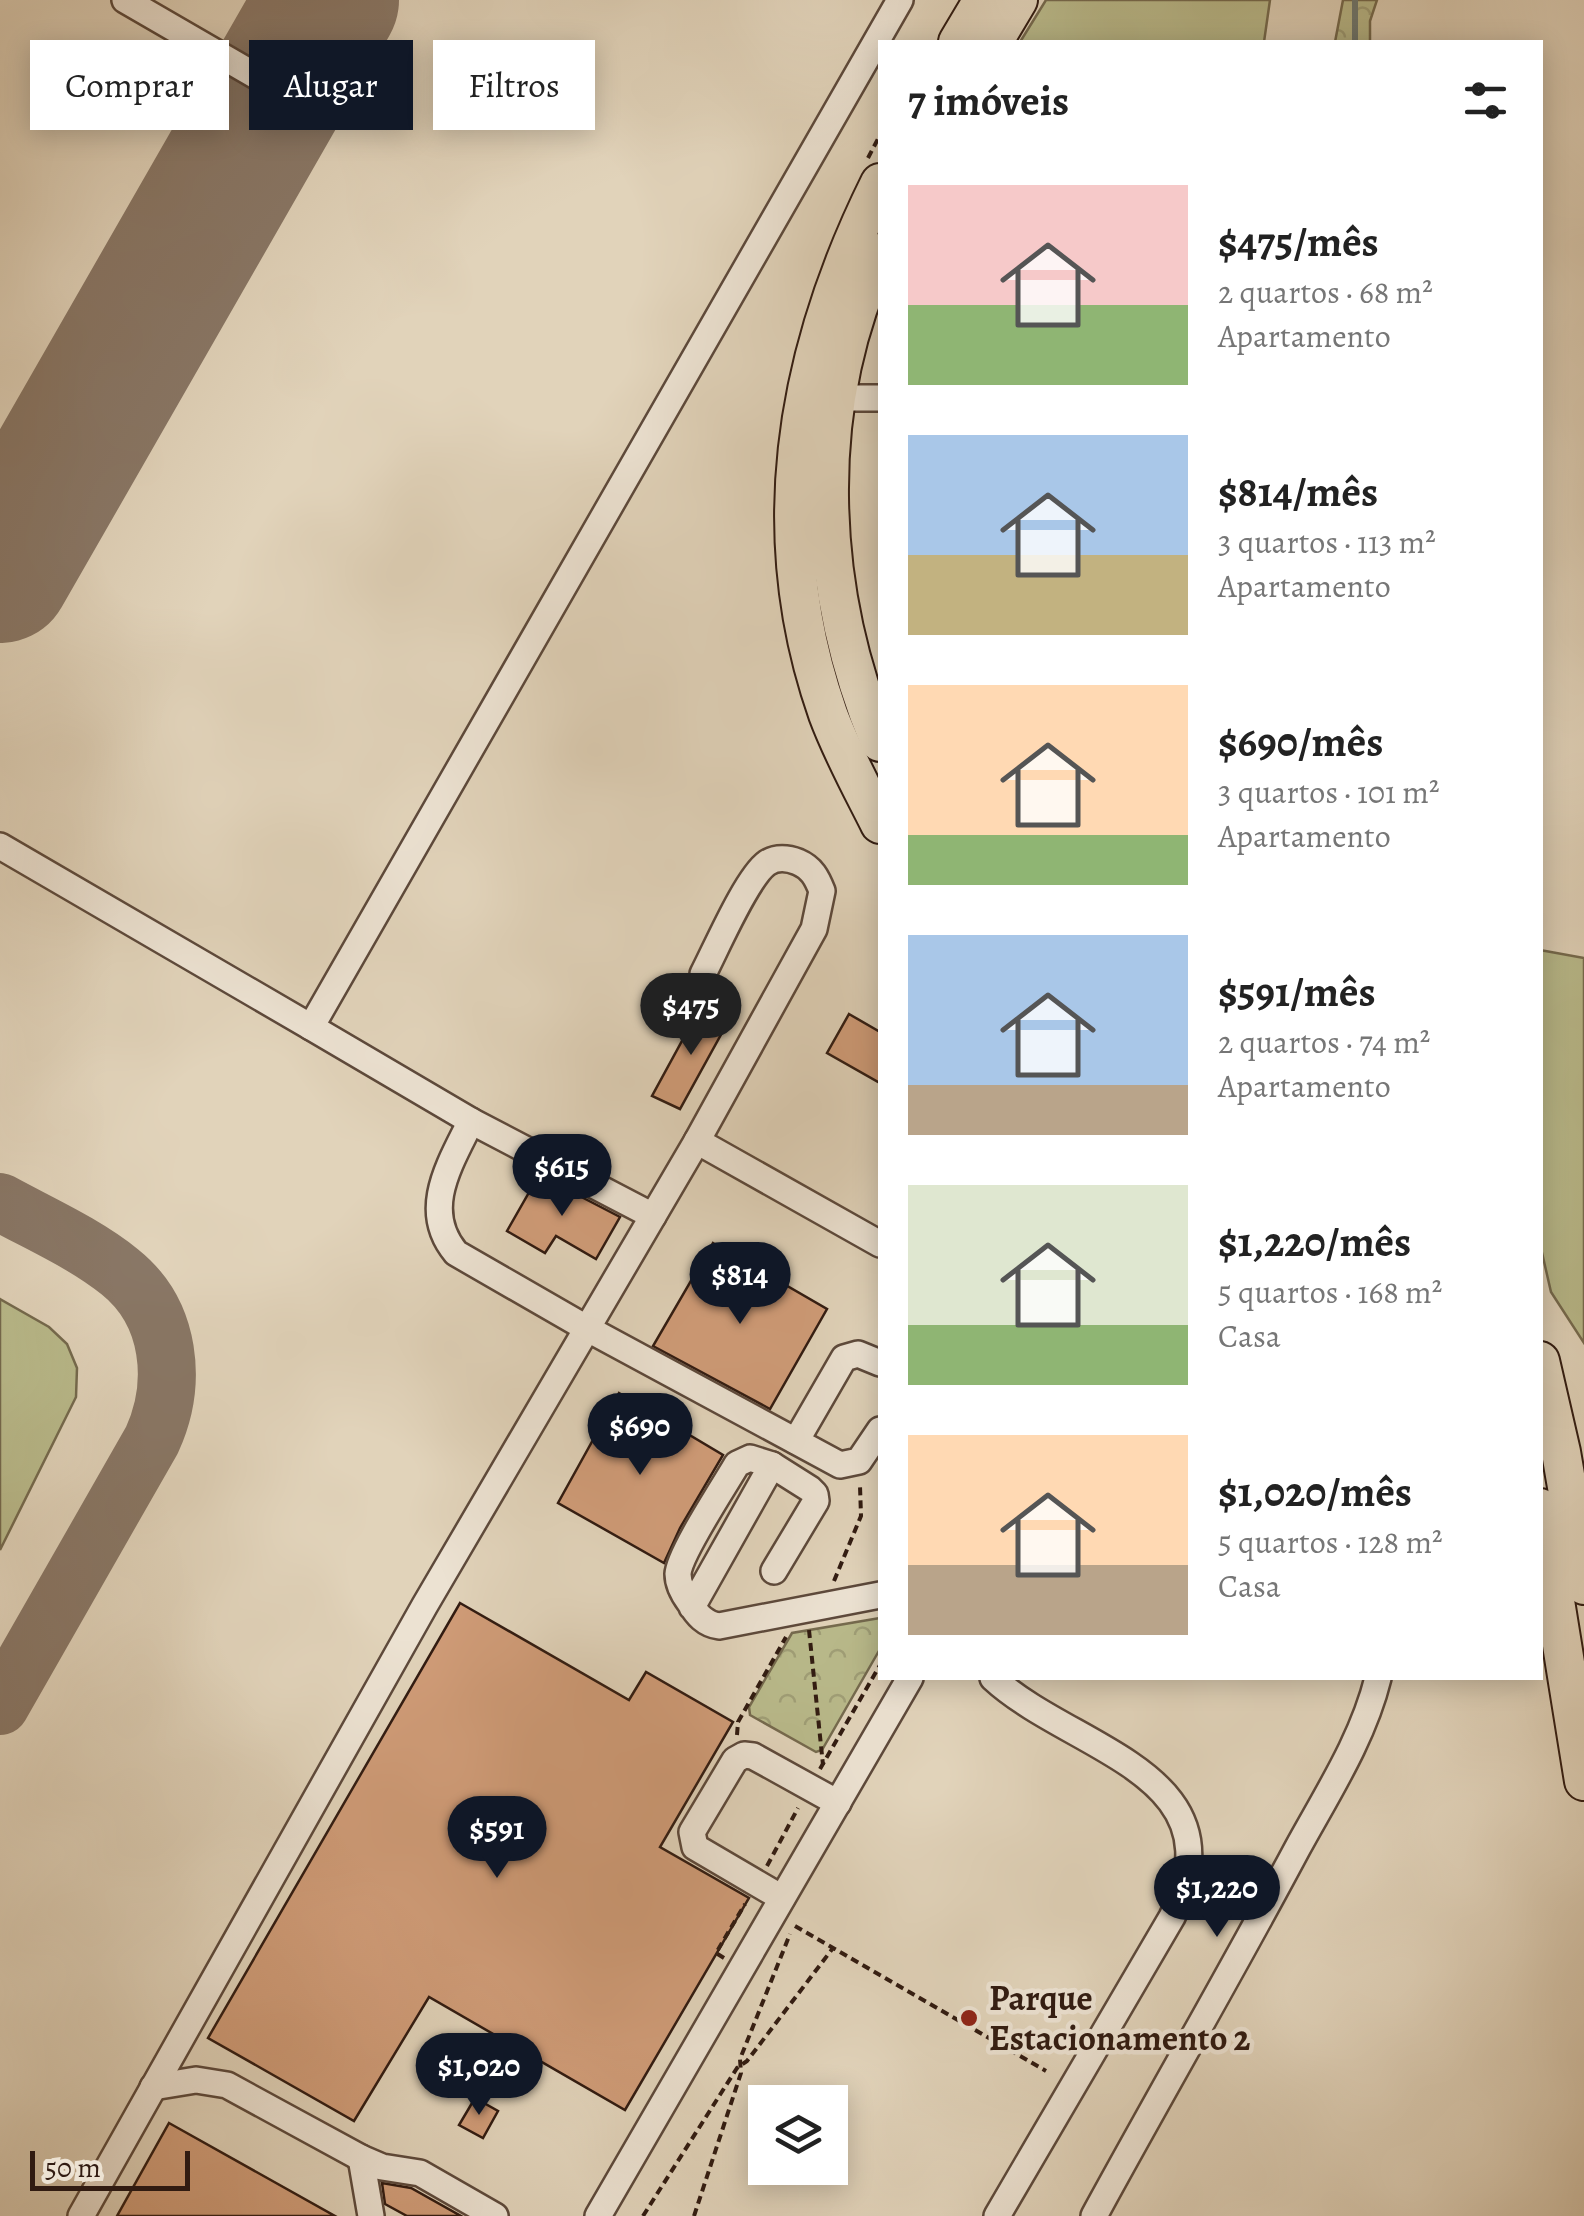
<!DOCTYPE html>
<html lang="pt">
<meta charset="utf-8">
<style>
:root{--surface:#fff;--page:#f2f2f2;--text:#222;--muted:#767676;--accent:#111827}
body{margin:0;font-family:Alegreya,serif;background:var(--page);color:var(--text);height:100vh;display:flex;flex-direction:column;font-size:38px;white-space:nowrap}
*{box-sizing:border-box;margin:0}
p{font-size:32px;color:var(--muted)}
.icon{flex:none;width:55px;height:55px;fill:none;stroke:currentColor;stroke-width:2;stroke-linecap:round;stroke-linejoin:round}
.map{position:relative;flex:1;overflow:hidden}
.side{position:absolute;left:878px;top:40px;width:665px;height:1640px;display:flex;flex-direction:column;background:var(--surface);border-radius:0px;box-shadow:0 5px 25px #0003}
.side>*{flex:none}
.banner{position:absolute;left:30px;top:40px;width:698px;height:90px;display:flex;gap:20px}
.controls{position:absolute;left:748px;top:2085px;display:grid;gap:20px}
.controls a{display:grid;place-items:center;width:100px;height:100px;border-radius:0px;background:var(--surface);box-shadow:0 5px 25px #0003;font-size:50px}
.scale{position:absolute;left:30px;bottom:25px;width:160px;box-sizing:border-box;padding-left:10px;border:5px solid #311b11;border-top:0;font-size:28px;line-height:35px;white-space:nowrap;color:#311b11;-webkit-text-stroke:8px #ece2d2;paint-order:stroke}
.price{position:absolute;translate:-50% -85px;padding:0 22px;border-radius:35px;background:var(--accent);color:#fff;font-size:32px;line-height:65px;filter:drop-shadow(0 2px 5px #0008)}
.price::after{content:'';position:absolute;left:50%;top:60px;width:30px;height:22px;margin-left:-15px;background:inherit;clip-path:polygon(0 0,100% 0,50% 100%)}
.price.current{background:#222;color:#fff}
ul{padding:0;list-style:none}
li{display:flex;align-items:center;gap:30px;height:250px;padding:0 30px}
li span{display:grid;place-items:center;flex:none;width:280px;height:200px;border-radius:0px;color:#555}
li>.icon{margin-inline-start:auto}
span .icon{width:120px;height:120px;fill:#fffc;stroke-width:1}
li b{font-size:42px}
h2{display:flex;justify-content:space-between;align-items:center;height:120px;padding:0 30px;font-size:42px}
.pill{padding:0 35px;border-radius:0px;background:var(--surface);box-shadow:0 5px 25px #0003;font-size:35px;line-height:90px}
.pill.current{background:var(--accent);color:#fff}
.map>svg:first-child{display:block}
.green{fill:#b9ba8b;stroke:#756a4e;stroke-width:2.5}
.forest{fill:url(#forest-crowns);stroke:#756a4e;stroke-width:2.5}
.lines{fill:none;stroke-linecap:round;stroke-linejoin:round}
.stream{stroke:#6d7973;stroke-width:6}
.taxiway{stroke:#897766;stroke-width:58}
.runway{stroke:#897766;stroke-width:142}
.building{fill:#d09c78;stroke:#311b11;stroke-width:2.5}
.minor-casing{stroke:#5d493b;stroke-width:30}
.highway-casing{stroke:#311b11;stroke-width:42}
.path{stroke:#311b11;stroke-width:4;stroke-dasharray:8 5;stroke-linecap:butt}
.minor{stroke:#ece2d2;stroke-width:25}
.highway{stroke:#e1d3ba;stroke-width:38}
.poi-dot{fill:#8f2418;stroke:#ece2d2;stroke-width:4}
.labels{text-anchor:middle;stroke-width:9;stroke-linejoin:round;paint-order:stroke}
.poi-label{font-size:35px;font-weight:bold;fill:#311b11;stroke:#ece2d2;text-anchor:start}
</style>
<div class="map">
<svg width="1584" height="2216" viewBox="0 0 1584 2216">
<defs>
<pattern id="forest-crowns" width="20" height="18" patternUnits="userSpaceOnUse" patternTransform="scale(2.5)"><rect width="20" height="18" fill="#b9ba8b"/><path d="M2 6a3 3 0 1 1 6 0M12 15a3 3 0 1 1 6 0" fill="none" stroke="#a09f77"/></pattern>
</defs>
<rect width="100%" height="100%" fill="#e1d3ba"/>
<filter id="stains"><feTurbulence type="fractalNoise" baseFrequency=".002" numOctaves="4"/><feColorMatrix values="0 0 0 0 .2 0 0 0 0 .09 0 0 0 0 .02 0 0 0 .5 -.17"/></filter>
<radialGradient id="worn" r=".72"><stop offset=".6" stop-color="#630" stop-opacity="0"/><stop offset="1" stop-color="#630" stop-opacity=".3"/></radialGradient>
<g class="green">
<polygon points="1046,0 1270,0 1264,42 1020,42"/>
<polygon points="1540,950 1584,958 1584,1343 1551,1292 1540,1244"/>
<polygon points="0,1299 49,1327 67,1344 77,1368 76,1397 0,1550"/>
</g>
<g class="forest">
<polygon points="1343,0 1377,0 1370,21 1370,42 1335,42"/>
<polygon points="880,1618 880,1649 822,1750 816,1752 750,1715 749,1707 792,1633"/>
</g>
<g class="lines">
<polyline class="stream" points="1355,0 1355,42"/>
<path class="taxiway" d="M0 1202C40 1224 84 1243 120 1272 171 1313 178 1383 152 1440L0 1706"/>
<polyline class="runway" points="0,572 328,0"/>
</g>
<g class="building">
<polygon points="701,1006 729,1020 680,1109 652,1096"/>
<polygon points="849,1014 880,1032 880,1083 827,1053"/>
<polygon points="539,1175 620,1217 596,1259 556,1236 545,1253 507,1231"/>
<polygon points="713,1243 827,1309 770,1409 653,1346"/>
<polygon points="619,1393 723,1455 680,1528 664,1563 558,1503"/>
<polygon points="460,1603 629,1700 646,1672 733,1722 660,1847 749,1898 625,2110 429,1997 354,2121 208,2038"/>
<polygon points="475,2098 498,2111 483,2138 459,2125"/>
<polygon points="169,2123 335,2216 117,2216"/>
<polygon points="382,2183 411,2188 461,2216 407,2216 385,2204"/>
</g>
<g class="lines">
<defs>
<g id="minor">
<polyline points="125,0 277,88"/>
<polyline points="837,398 880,398"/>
<polyline points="0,846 311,1027 900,0"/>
<polyline points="311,1027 471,1121 653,1216"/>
<path d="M471 1121C450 1164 420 1210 456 1253L588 1329 840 1465 859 1461 880 1430"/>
<polyline points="697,1141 880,1244"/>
<polyline points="796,1441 844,1358 858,1354 880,1363"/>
<polyline points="772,1465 810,1489 815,1494 816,1501 774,1571"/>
<path d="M692 1607 772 1465 750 1458 737 1464C725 1485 679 1554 678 1574 678 1585 684 1595 690 1603 697 1615 705 1624 719 1626L880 1595"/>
<path d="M993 1678C1072 1751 1243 1773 1172 1917L997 2216"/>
<polyline points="782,1898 695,1847 692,1832 735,1760 744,1755 753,1756 838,1803"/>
<polyline points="153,2087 196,2080 227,2085 361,2158"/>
<path d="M81 2216 425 1605 697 1141 814 929 822 891C817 878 812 868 798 862 788 858 776 857 767 863 747 877 716 949 703 974"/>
<polyline points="371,2216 361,2158 382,2167 420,2173 495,2216"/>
<polyline points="598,2216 910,1678"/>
<path d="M1094 2216C1161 2093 1231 1973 1297 1849 1327 1794 1363 1739 1378 1678"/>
</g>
<g id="highway">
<polyline points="958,42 983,0"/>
<polyline points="993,42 1018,0"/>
<path d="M880 183C796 352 764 532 828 714 842 752 862 788 880 824"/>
<path d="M880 253C808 406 816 589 880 742"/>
<polyline points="1540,1361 1561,1452 1584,1585"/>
<polyline points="1540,1508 1584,1781"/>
</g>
</defs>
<use href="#minor" class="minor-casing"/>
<use href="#highway" class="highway-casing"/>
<g class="path">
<polyline points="868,158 880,135"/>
<polyline points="834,1581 861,1516 860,1486"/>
<polyline points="809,1630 823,1765"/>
<polyline points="737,1735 738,1722 786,1637"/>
<polyline points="820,1769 880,1665"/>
<polyline points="767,1866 798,1808"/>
<polyline points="795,1926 1046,2071"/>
<polyline points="724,1958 716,1953 745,1904"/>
<polyline points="643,2216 737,2068 747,2061 833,1948"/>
<polyline points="694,2216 741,2073 740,2059 790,1934"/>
</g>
<use href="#minor" class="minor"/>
<use href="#highway" class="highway"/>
</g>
<circle class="poi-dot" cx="969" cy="2018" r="10"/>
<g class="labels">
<g class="poi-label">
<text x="989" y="2010">Parque<tspan x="989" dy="40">Estacionamento 2</tspan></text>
</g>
</g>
<rect width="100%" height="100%" filter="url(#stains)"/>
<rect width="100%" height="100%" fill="url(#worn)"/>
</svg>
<div class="controls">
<a><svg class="icon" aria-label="layers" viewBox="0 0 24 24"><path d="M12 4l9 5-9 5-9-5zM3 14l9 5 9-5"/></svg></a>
</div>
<div class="scale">50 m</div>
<b class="price current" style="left:691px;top:1058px">$475</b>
<b class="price" style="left:562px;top:1219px">$615</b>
<b class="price" style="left:740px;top:1327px">$814</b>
<b class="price" style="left:640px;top:1478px">$690</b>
<b class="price" style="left:497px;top:1881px">$591</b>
<b class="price" style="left:1217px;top:1940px">$1,220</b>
<b class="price" style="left:479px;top:2118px">$1,020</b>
<div class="banner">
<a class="pill">Comprar</a>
<a class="pill current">Alugar</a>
<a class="pill">Filtros</a>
</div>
<section class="side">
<h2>7 imóveis<svg class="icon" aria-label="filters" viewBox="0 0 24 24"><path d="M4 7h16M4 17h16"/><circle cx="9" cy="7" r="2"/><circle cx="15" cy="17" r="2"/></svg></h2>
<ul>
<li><span style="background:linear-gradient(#f6c9c9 60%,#8fb573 0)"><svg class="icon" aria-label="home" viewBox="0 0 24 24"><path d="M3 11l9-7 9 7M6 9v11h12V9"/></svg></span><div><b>$475/mês</b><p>2 quartos · 68 m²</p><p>Apartamento</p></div></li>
<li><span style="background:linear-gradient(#a9c7e8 60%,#c2b280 0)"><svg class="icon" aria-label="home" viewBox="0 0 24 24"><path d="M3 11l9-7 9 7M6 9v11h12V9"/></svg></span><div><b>$814/mês</b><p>3 quartos · 113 m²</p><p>Apartamento</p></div></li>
<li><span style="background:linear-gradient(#ffd9b3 75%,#8fb573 0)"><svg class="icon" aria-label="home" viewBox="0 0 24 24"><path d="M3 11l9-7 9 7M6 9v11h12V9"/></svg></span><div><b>$690/mês</b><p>3 quartos · 101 m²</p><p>Apartamento</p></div></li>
<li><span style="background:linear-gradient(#a9c7e8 75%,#b9a48a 0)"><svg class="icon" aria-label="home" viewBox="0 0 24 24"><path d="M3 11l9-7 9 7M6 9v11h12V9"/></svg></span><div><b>$591/mês</b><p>2 quartos · 74 m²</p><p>Apartamento</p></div></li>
<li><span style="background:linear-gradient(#dfe7d0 70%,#8fb573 0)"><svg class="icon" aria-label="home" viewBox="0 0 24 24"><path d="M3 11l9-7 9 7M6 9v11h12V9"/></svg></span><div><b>$1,220/mês</b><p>5 quartos · 168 m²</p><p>Casa</p></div></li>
<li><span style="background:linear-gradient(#ffd9b3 65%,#b9a48a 0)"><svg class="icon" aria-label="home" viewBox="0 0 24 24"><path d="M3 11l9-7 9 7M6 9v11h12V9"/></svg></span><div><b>$1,020/mês</b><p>5 quartos · 128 m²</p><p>Casa</p></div></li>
</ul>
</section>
</div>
